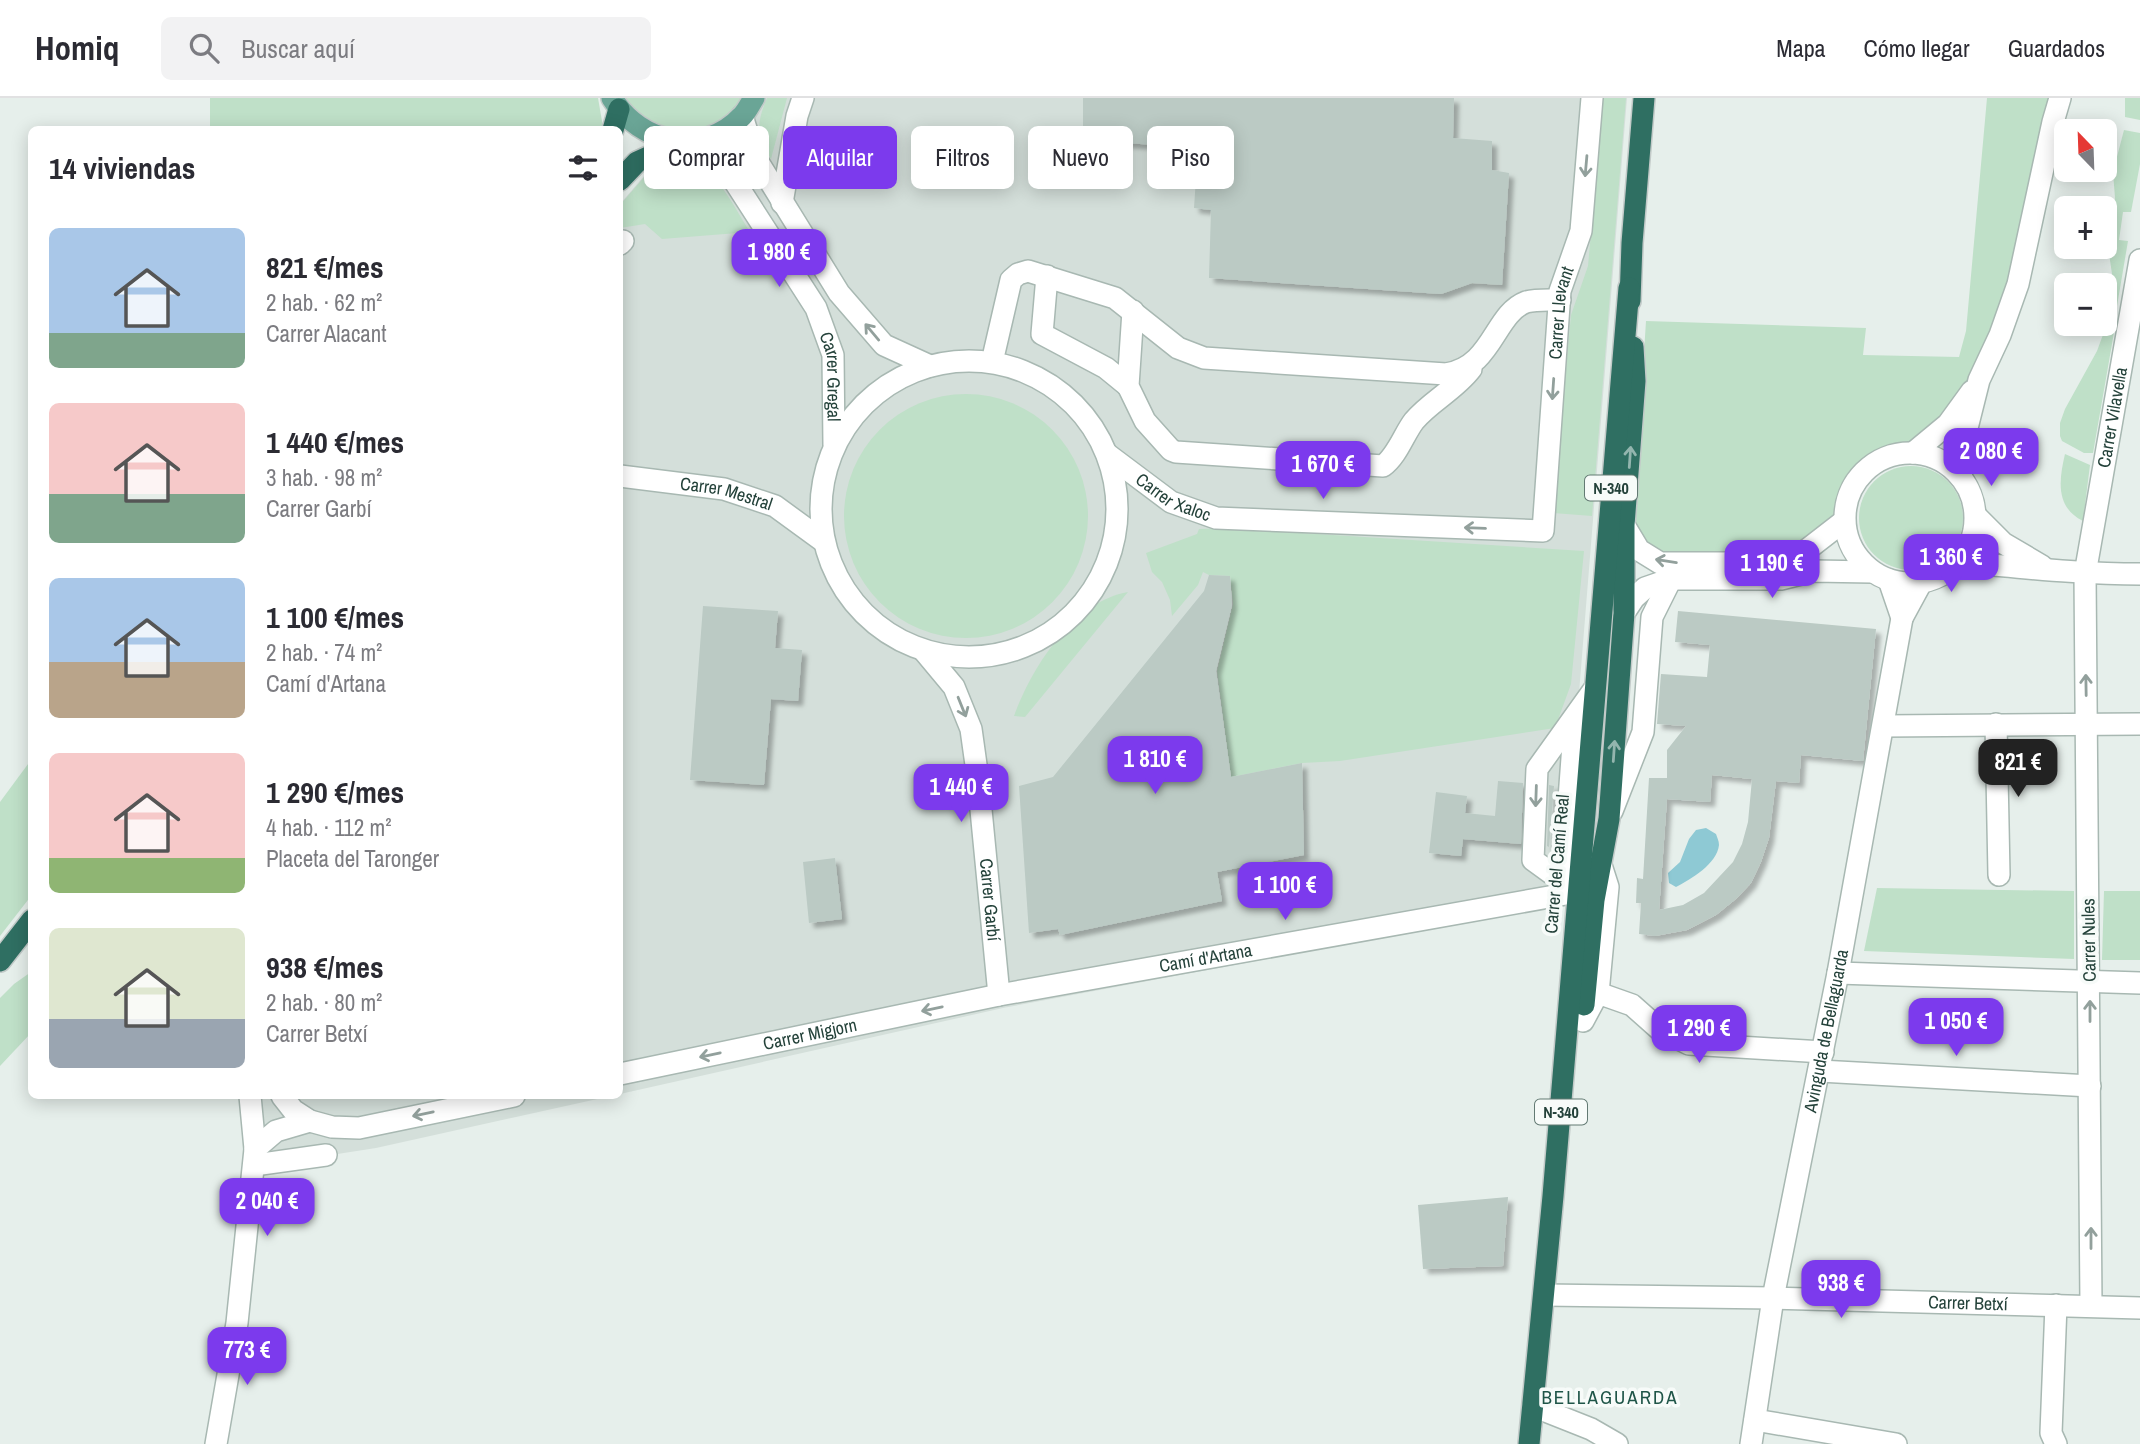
<!DOCTYPE html>
<html lang="es">
<meta charset="utf-8">
<style>
:root{--surface:#fff;--page:#f2f2f3;--text:#2b2b33;--muted:#7c7c81;--line:#e1e1e2;--accent:#7c3aed}
body{margin:0;font-family:"Archivo Narrow",sans-serif;background:var(--page);color:var(--text);height:100vh;display:flex;flex-direction:column;font-size:26px;white-space:nowrap}
*{box-sizing:border-box;margin:0}
p{font-size:23px;color:var(--muted)}
.icon{flex:none;width:38px;height:38px;fill:none;stroke:currentColor;stroke-width:2;stroke-linecap:round;stroke-linejoin:round}
.map{position:relative;flex:1;overflow:hidden}
.details{position:absolute;left:28px;top:28px;width:595px;height:973px;display:flex;flex-direction:column;background:var(--surface);border-radius:10px;box-shadow:0 4px 18px #0003}
.details>*{flex:none}
.banner{position:absolute;left:644px;top:28px;width:665px;height:63px;display:flex;gap:14px}
.needle{width:46px;rotate:337deg}
.buttons{position:absolute;left:2054px;top:21px;display:grid;gap:14px}
.buttons a{display:grid;place-items:center;width:63px;height:63px;border-radius:10px;background:var(--surface);box-shadow:0 4px 18px #0003;font-size:35px}
.price{position:absolute;translate:-50% -60px;padding:0 16px;border-radius:14px;background:var(--accent);color:#fff;font-size:23px;line-height:46px;filter:drop-shadow(0 2px 4px #0008)}
.price::after{content:'';position:absolute;left:50%;top:42px;width:21px;height:16px;margin-left:-10px;background:inherit;clip-path:polygon(0 0,100% 0,50% 100%)}
.price.selected{background:#222;color:#fff}
ul{padding:0;list-style:none}
li{display:flex;align-items:center;gap:21px;height:175px;padding:0 21px}
li span{display:grid;place-items:center;flex:none;width:196px;height:140px;border-radius:10px;color:#555}
li>.icon{margin-inline-start:auto}
span .icon{width:84px;height:84px;fill:#fffc;stroke-width:1}
li b{font-size:30px}
h2{display:flex;justify-content:space-between;align-items:center;height:84px;padding:0 21px;font-size:30px}
.pill{padding:0 24px;border-radius:10px;background:var(--surface);box-shadow:0 4px 18px #0003;font-size:24px;line-height:63px}
.pill.selected{background:var(--accent);color:#fff}
header{display:flex;align-items:center;gap:42px;box-sizing:border-box;height:98px;padding:0 35px;background:var(--surface);border-bottom:2px solid var(--line)}
header strong{font-size:33px}
nav{display:flex;gap:38px;margin-inline-start:auto;font-size:24px}
.search{width:490px;height:63px;background:var(--page);display:flex;align-items:center;gap:18px;box-sizing:border-box;padding:0 24px;border-radius:10px;color:var(--muted);font-size:26px}
.map>svg:first-child{display:block}
.built{fill:#d4dfda}
.green{fill:#bfe0c8}
.water{fill:#8ec9d4}
.building{fill:#bbcac4;fill-rule:evenodd;filter:url(#shadow)}
.lines{fill:none;stroke-linecap:round;stroke-linejoin:round}
.minor-casing{stroke:#a8b8b2;stroke-width:24}
.major-casing{stroke:#c2cac8;stroke-width:24}
.highway-casing{stroke:#c2cac8;stroke-width:24}
.minor{stroke:#fff;stroke-width:21}
.major{stroke:#6aa596;stroke-width:21}
.highway{stroke:#2f6f62;stroke-width:21}
.oneway{stroke:#92a09c}
.oneway2{stroke:#93b5ae}
.labels{text-anchor:middle;stroke-width:7;stroke-linejoin:round;paint-order:stroke}
.shield{fill:#f7fbf9;stroke:#637a73;stroke-width:2}
.shield-label{font-size:16px;font-weight:bold;fill:#24423a}
.street-label{font-size:18px;fill:#24423a;stroke:#f7fbf9}
.neighbourhood-label{font-size:19px;letter-spacing:2px;fill:#1f5548;stroke:#f7fbf9}
</style>
<header>
<strong>Homiq</strong>
<div class="search"><svg class="icon" aria-label="search" viewBox="0 0 24 24"><circle cx="10" cy="10" r="6"/><path d="M15 15l6 6"/></svg>Buscar aquí</div>
<nav><a>Mapa</a><a>Cómo llegar</a><a>Guardados</a></nav>
</header>
<div class="map">
<svg width="2140" height="1346" viewBox="0 0 2140 1346">
<defs>
<filter id="shadow"><feDropShadow dx="5" dy="5" stdDeviation="2" flood-color="#0004"/></filter>
</defs>
<rect width="100%" height="100%" fill="#e6efeb"/>
<g class="built">
<polygon points="766,0 1627,0 1562,806 1003,910 620,996 620,106 645,77 648,64 673,54 712,50 738,37 760,12"/>
<polygon points="244,998 611,998 376,1050 248,1070"/>
</g>
<g class="green">
<polygon points="210,0 598,0 603,29 603,32 210,32"/>
<path d="M623 0H741C720 37 669 46 637 17 632 12 627 6 623 0Z"/>
<path d="M767 0H787L771 61C756 38 756 26 767 0Z"/>
<polygon points="1603,0 1626,0 1592,418 1553,415 1571,217 1588,168"/>
<polygon points="1987,0 2051,0 2005,199 1981,261 1957,305 1918,342 1879,353 1858,368 1843,390 1831,422 1781,459 1669,458 1646,450 1633,426 1646,223 1866,230 1863,257 1959,259 1966,233"/>
<polygon points="2125,0 2140,0 2140,22 2125,19"/>
<polygon points="2124,32 2140,35 2140,66 2131,114 2123,114 2119,142 2128,143 2116,214 2111,213 2115,196 2107,142 2115,100 2113,74"/>
<path d="M681 56C715 68 731 104 750 134L662 141 645 126 620 130V107L646 77 649 65Z"/>
<polygon points="2108,223 2116,223 2093,355 2084,355 2062,343 2060,338 2060,325 2065,311 2097,253"/>
<circle cx="966" cy="418" r="122"/>
<path d="M2065 356 2090 367 2083 423C2055 409 2059 382 2065 356Z"/>
<circle cx="1911" cy="420" r="52"/>
<polygon points="1225,430 1584,453 1571,586 1555,630 1340,663 1302,665 1231,679 1217,573 1233,506 1230,478 1209,477 1203,474 1198,487 1172,518 1170,502 1162,484 1152,474 1146,455 1197,436 1199,431"/>
<path d="M1128 494 1025 619 1014 618C1031 570 1074 503 1128 494Z"/>
<polygon points="31,662 31,798 0,838 0,704"/>
<polygon points="1877,790 2074,793 2074,861 1864,853"/>
<polygon points="2104,793 2140,793 2140,862 2102,862"/>
<polygon points="31,874 31,935 0,968 0,900 14,886"/>
</g>
<path class="water" d="M1706 730 1716 736C1717 739 1719 743 1719 747 1717 766 1691 781 1676 789L1669 785 1668 775 1680 764 1689 741 1696 732Z"/>
<g class="building">
<polygon points="1083,0 1454,0 1453,40 1492,43 1492,72 1509,75 1502,187 1472,185 1441,196 1209,180 1211,112 1194,110 1198,50 1083,42"/>
<polygon points="1209,477 1230,478 1232,507 1216,573 1231,679 1302,665 1304,757 1217,774 1222,803 1060,837 1058,831 1029,835 1019,688 1053,679 1204,493"/>
<polygon points="703,508 778,513 775,550 802,552 798,603 771,601 764,687 690,682"/>
<path d="M1678 513 1876 531 1863 663 1801 657 1799 685 1776 683 1769 740 1761 764 1751 785 1737 800 1716 817 1687 832 1655 838 1639 836 1641 805H1636L1637 780 1643 781 1649 680H1667V652L1686 628 1657 626 1661 576 1707 579 1710 547 1675 544ZM1712 677 1752 681 1748 724 1742 746 1733 764 1704 795 1683 807 1659 812 1667 701 1710 704Z"/>
<polygon points="1498,683 1523,685 1521,746 1463,741 1461,758 1429,755 1436,694 1467,698 1465,715 1495,718"/>
<polygon points="1549,687 1554,688 1549,749 1547,748"/>
<polygon points="835,760 842,821 809,825 803,764"/>
<polygon points="1508,1099 1503,1168 1423,1171 1418,1107"/>
</g>
<g class="lines">
<defs>
<g id="minor">
<polyline points="742,18 755,59 839,195 884,247 930,268"/>
<path id="s1" d="M696 43 719 63 733 81 816 210 833 257 834 347"/>
<polyline points="782,105 797,18 803,0"/>
<polyline points="620,146 623,143"/>
<polyline points="1047,178 1042,236 1106,270 1128,288"/>
<path d="M1133 213 1128 288 1145 323 1171 352 1176 354 1383 368C1397 358 1404 336 1414 323 1431 303 1455 292 1471 271"/>
<circle cx="969" cy="411" r="148"/>
<path d="M992 264 1011 182 1018 176 1028 173 1115 200 1178 250 1204 260 1446 276C1493 269 1494 216 1526 204 1536 201 1549 202 1560 202"/>
<circle cx="1910" cy="420" r="65"/>
<polyline points="1913,355 1948,326 1972,293"/>
<path id="s2" d="M1107 356 1171 404 1216 420 1543 433 1560 193 1581 133 1592 0"/>
<path id="s3" d="M620 378 724 391 775 408 823 443"/>
<polyline points="1961,379 1965,338 1979,282 2000,237 2018,186 2053,24 2060,0"/>
<polyline points="1976,418 2003,445 2042,468"/>
<polyline points="1624,427 1639,452 1660,465 1771,465 1804,454 1844,423"/>
<path d="M1958 464C2019 469 2079 476 2140 476"/>
<polyline points="1889,482 1902,520 1921,485"/>
<polyline points="1624,515 1634,500 1645,490 1671,481 1781,481 1813,473 1872,474"/>
<path id="s4" d="M924 553 954 589 971 631 978 681 999 897"/>
<polyline points="1996,626 1999,777"/>
<polyline points="1884,628 2140,626"/>
<polyline points="1612,713 1643,634 1652,519 1671,481"/>
<polyline points="1563,783 1575,619"/>
<polyline points="1577,794 1533,762 1537,671 1595,590"/>
<polyline points="1838,875 2140,885"/>
<polyline points="1598,895 1632,907 1659,931 1689,946 1823,954"/>
<polyline points="1583,923 1598,895 1608,789 1600,764"/>
<polyline points="1820,973 2090,988"/>
<path id="s5" d="M620 976 999 897 1577 794"/>
<polyline points="282,998 293,1012 310,1023 332,1029 359,1030 514,998"/>
<polyline points="255,1051 276,1033 310,1023"/>
<polyline points="254,1067 326,1057"/>
<path id="s6" d="M1544 1197 1773 1200 2140 1210"/>
<polyline points="2056,1207 2051,1335 2056,1346"/>
<path id="s7" d="M2091 1208 2085 476 2140 162"/>
<polyline points="1533,1308 1591,1331 1617,1346"/>
<polyline points="1755,1322 1896,1346"/>
<polyline points="216,1346 237,1225 255,1051 250,998"/>
<path id="s8" d="M1751 1346 1773 1200 1838 875 1902 520"/>
</g>
<path id="major" d="M612 0C640 46 703 60 742 18 747 13 750 6 754 0"/>
<g id="highway">
<polyline points="613,32 619,11"/>
<polyline points="620,82 637,64 681,44"/>
<polyline points="1630,203 1632,145 1644,0"/>
<polyline points="0,863 32,822"/>
<polyline points="1584,907 1594,802 1609,721 1624,515 1624,427 1635,283 1633,249"/>
<polyline points="1529,1346 1553,1098 1629,190"/>
</g>
</defs>
<use href="#minor" class="minor-casing"/>
<use href="#major" class="major-casing"/>
<use href="#highway" class="highway-casing"/>
<use href="#minor" class="minor"/>
<use href="#major" class="major"/>
<use href="#highway" class="highway"/>
</g>
<defs><path id="oneway-shaft" d="M-6 0H5M1.5-3L5.5 0L1.5 3" fill="none" stroke-width="1.6" stroke-linecap="round" stroke-linejoin="round" transform="scale(1.75)"/></defs>
<g class="oneway">
<use href="#oneway-shaft" transform="translate(1586 68) rotate(95)"/>
<use href="#oneway-shaft" transform="translate(872 234) rotate(-130)"/>
<use href="#oneway-shaft" transform="translate(1553 291) rotate(94)"/>
<use href="#oneway-shaft" transform="translate(1475 430) rotate(-178)"/>
<use href="#oneway-shaft" transform="translate(1666 463) rotate(-171)"/>
<use href="#oneway-shaft" transform="translate(2086 587) rotate(-91)"/>
<use href="#oneway-shaft" transform="translate(962 609) rotate(68)"/>
<use href="#oneway-shaft" transform="translate(1536 698) rotate(92)"/>
<use href="#oneway-shaft" transform="translate(932 911) rotate(168)"/>
<use href="#oneway-shaft" transform="translate(2090 913) rotate(-90)"/>
<use href="#oneway-shaft" transform="translate(710 957) rotate(168)"/>
<use href="#oneway-shaft" transform="translate(423 1016) rotate(168)"/>
<use href="#oneway-shaft" transform="translate(2091 1140) rotate(-90)"/>
</g>
<g class="oneway2">
<use href="#oneway-shaft" transform="translate(1630 359) rotate(-86)"/>
<use href="#oneway-shaft" transform="translate(1614 653) rotate(-86)"/>
</g>
<g class="labels">
<g class="shield">
<rect x="1585" y="377.5" width="52" height="25" rx="5"/>
<rect x="1535" y="1001.5" width="52" height="25" rx="5"/>
</g>
<g class="shield-label">
<text x="1611" y="396">N-340</text>
<text x="1561" y="1020">N-340</text>
</g>
<g class="street-label">
<text dy="6" stroke="none"><textPath href="#s2" startOffset="674">Carrer Llevant</textPath></text>
<text dy="6" stroke="none"><textPath href="#s1" startOffset="278">Carrer Gregal</textPath></text>
<text dy="6" stroke="none"><textPath href="#s7" startOffset="891">Carrer Vilavella</textPath></text>
<text dy="6" stroke="none"><textPath href="#s2" startOffset="80">Carrer Xaloc</textPath></text>
<text dy="6" stroke="none"><textPath href="#s3" startOffset="108">Carrer Mestral</textPath></text>
<text transform="translate(1557 766) rotate(-85)" y="6">Carrer del Camí Real</text>
<text dy="6" stroke="none"><textPath href="#s4" startOffset="264">Carrer Garbí</textPath></text>
<text transform="translate(2089 842) rotate(-91)" y="6">Carrer Nules</text>
<text dy="6" stroke="none"><textPath href="#s5" startOffset="597">Camí d'Artana</textPath></text>
<text dy="6" stroke="none"><textPath href="#s8" startOffset="420">Avinguda de Bellaguarda</textPath></text>
<text dy="6" stroke="none"><textPath href="#s5" startOffset="194">Carrer Migjorn</textPath></text>
<text dy="6" stroke="none"><textPath href="#s6" startOffset="424">Carrer Betxí</textPath></text>
</g>
<g class="neighbourhood-label">
<text x="1610" y="1306">BELLAGUARDA</text>
</g>
</g>
</svg>
<div class="buttons">
<a><svg class="needle" viewBox="-14 -14 28 28"><path d="M0-13l5 13h-10z" fill="#e53935"/><path d="M0 13l5-13h-10z" fill="#7c7c81"/></svg></a>
<a>+</a>
<a>−</a>
</div>
<b class="price" style="left:779px;top:191px">1 980 €</b>
<b class="price" style="left:1991px;top:390px">2 080 €</b>
<b class="price" style="left:1323px;top:403px">1 670 €</b>
<b class="price" style="left:1951px;top:496px">1 360 €</b>
<b class="price" style="left:1772px;top:502px">1 190 €</b>
<b class="price" style="left:1155px;top:698px">1 810 €</b>
<b class="price selected" style="left:2018px;top:701px">821 €</b>
<b class="price" style="left:961px;top:726px">1 440 €</b>
<b class="price" style="left:1285px;top:824px">1 100 €</b>
<b class="price" style="left:1956px;top:960px">1 050 €</b>
<b class="price" style="left:1699px;top:967px">1 290 €</b>
<b class="price" style="left:267px;top:1140px">2 040 €</b>
<b class="price" style="left:1841px;top:1222px">938 €</b>
<b class="price" style="left:247px;top:1289px">773 €</b>
<div class="banner">
<a class="pill">Comprar</a>
<a class="pill selected">Alquilar</a>
<a class="pill">Filtros</a>
<a class="pill">Nuevo</a>
<a class="pill">Piso</a>
</div>
<section class="details">
<h2>14 viviendas<svg class="icon" aria-label="filters" viewBox="0 0 24 24"><path d="M4 7h16M4 17h16"/><circle cx="9" cy="7" r="2"/><circle cx="15" cy="17" r="2"/></svg></h2>
<ul>
<li><span style="background:linear-gradient(#a9c7e8 75%,#7fa58c 0)"><svg class="icon" aria-label="home" viewBox="0 0 24 24"><path d="M3 11l9-7 9 7M6 9v11h12V9"/></svg></span><div><b>821 €/mes</b><p>2 hab. · 62 m²</p><p>Carrer Alacant</p></div></li>
<li><span style="background:linear-gradient(#f6c9c9 65%,#7fa58c 0)"><svg class="icon" aria-label="home" viewBox="0 0 24 24"><path d="M3 11l9-7 9 7M6 9v11h12V9"/></svg></span><div><b>1 440 €/mes</b><p>3 hab. · 98 m²</p><p>Carrer Garbí</p></div></li>
<li><span style="background:linear-gradient(#a9c7e8 60%,#b9a48a 0)"><svg class="icon" aria-label="home" viewBox="0 0 24 24"><path d="M3 11l9-7 9 7M6 9v11h12V9"/></svg></span><div><b>1 100 €/mes</b><p>2 hab. · 74 m²</p><p>Camí d'Artana</p></div></li>
<li><span style="background:linear-gradient(#f6c9c9 75%,#8fb573 0)"><svg class="icon" aria-label="home" viewBox="0 0 24 24"><path d="M3 11l9-7 9 7M6 9v11h12V9"/></svg></span><div><b>1 290 €/mes</b><p>4 hab. · 112 m²</p><p>Placeta del Taronger</p></div></li>
<li><span style="background:linear-gradient(#dfe7d0 65%,#9aa5b1 0)"><svg class="icon" aria-label="home" viewBox="0 0 24 24"><path d="M3 11l9-7 9 7M6 9v11h12V9"/></svg></span><div><b>938 €/mes</b><p>2 hab. · 80 m²</p><p>Carrer Betxí</p></div></li>
</ul>
</section>
</div>
